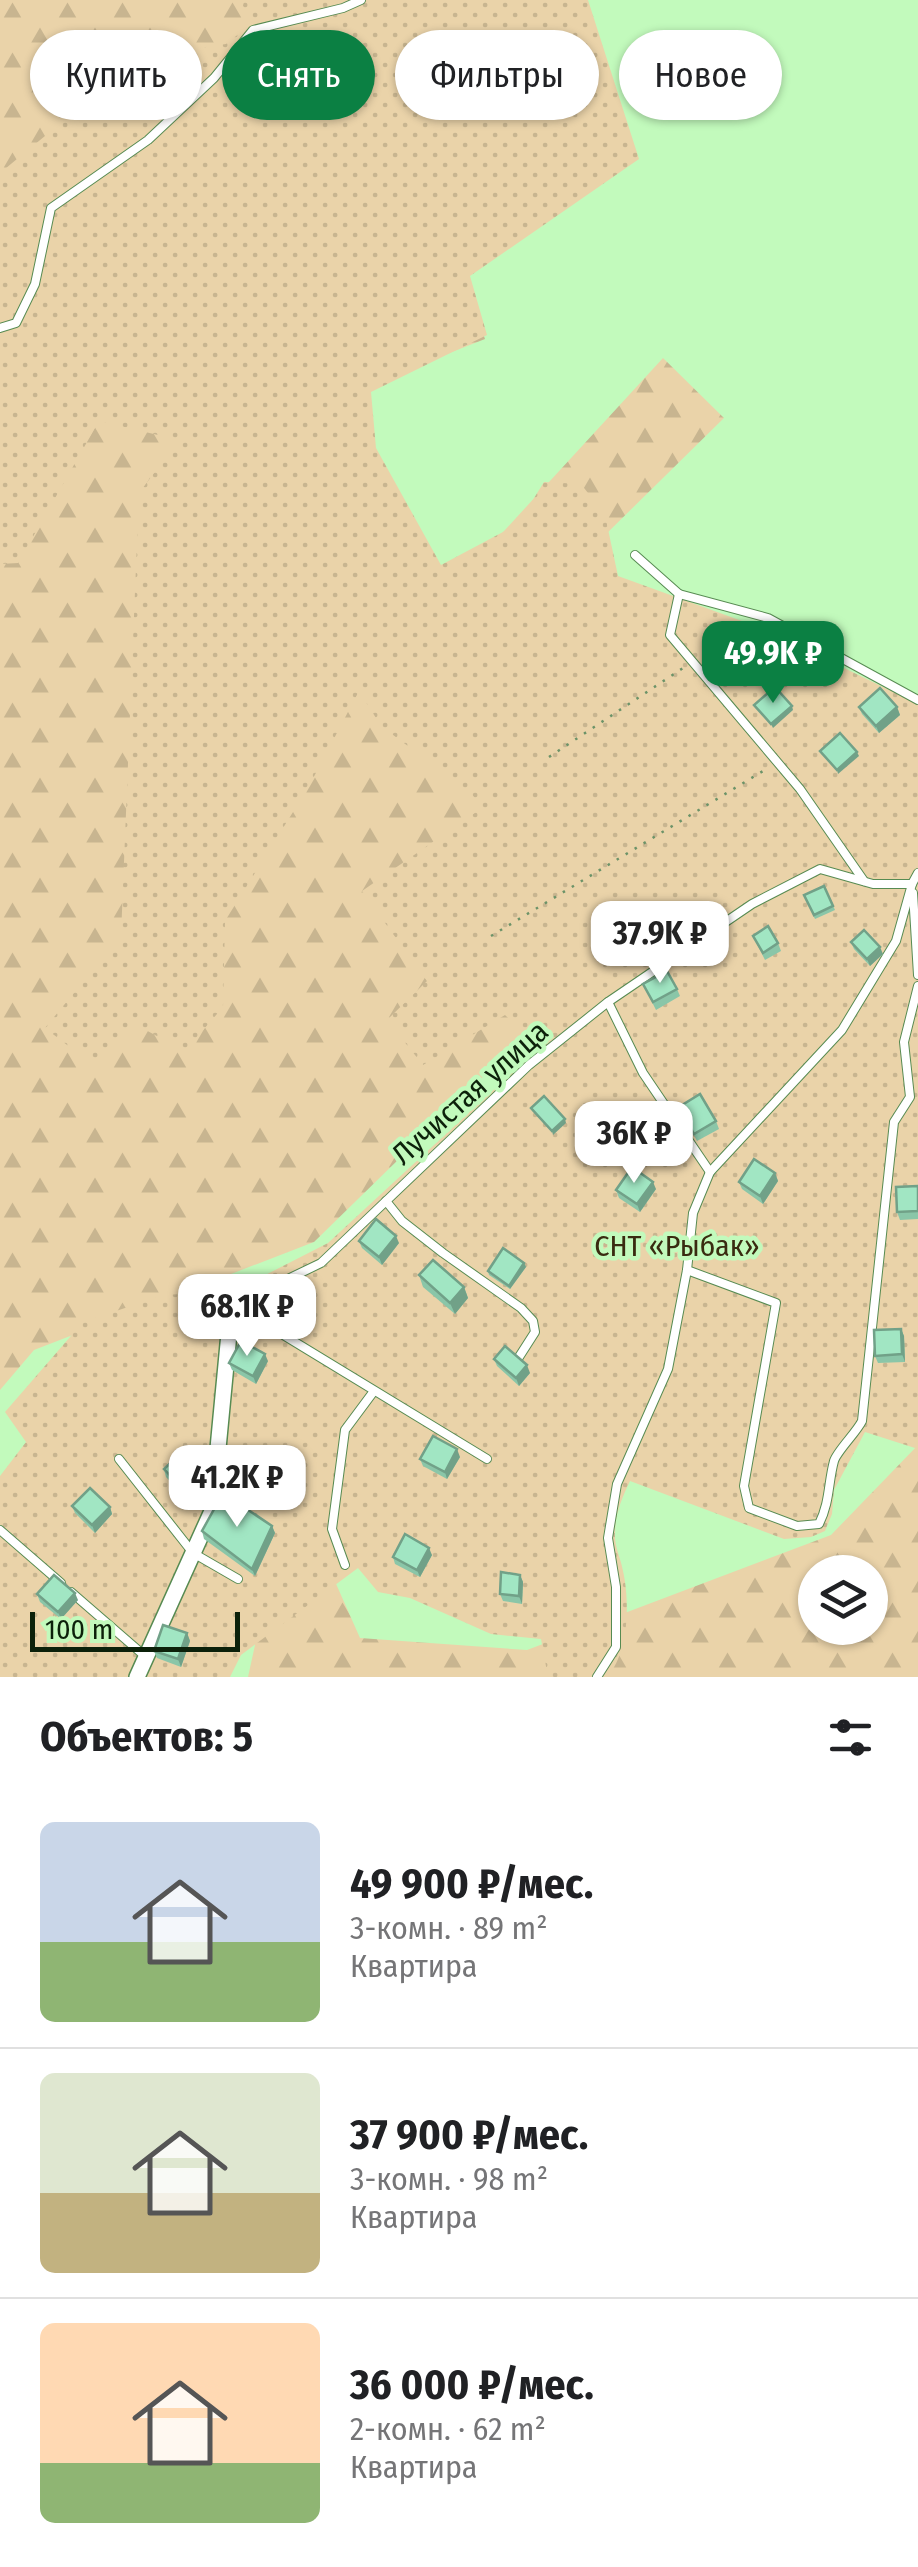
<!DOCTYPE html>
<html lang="ru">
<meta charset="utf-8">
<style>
:root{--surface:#fff;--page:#f6f6f6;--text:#202124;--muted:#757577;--line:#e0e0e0;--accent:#0b8043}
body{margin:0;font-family:"Fira Sans Condensed",sans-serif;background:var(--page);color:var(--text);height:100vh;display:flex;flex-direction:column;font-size:38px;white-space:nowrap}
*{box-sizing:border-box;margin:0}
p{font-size:32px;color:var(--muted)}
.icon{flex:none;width:55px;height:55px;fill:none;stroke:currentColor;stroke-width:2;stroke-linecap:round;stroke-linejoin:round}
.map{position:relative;height:1677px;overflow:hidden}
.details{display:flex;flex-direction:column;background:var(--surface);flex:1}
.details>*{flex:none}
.hud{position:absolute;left:30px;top:30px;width:860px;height:90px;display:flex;gap:20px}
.controls{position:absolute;left:798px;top:1555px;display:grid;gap:20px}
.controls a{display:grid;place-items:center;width:90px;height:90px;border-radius:50%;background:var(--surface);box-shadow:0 2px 8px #0004;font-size:50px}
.scale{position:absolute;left:30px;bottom:25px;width:210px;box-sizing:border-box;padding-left:10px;border:5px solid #0c210a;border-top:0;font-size:28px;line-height:35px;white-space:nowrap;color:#0c210a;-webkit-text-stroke:8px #c2fabc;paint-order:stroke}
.price{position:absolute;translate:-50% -85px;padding:0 22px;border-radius:20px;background:#fff;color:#222;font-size:32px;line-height:65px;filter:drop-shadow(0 2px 5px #0008)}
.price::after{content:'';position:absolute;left:50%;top:60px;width:30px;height:22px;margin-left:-15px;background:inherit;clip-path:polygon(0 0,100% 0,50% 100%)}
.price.active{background:var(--accent);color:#fff}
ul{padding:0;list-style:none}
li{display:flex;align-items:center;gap:30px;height:250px;padding:0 40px}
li+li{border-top:2px solid var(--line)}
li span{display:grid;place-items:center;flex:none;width:280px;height:200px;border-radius:15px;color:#555}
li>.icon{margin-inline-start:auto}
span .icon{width:120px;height:120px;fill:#fffc;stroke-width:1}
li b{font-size:42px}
h2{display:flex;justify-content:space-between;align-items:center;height:120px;padding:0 40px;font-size:42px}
.pill{padding:0 35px;border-radius:45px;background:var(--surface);box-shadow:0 2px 8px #0004;font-size:35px;line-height:90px}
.pill.active{background:var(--accent);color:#fff}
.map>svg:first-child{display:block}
.forest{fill:url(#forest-firs);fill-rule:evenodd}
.garden{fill:url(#garden-dots)}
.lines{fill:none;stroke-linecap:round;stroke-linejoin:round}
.lane-casing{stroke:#578b52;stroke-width:10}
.street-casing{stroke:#578b52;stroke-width:18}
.path{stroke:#6c9368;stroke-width:2.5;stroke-dasharray:2.5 8;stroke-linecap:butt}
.lane{stroke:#fff;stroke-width:8}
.street{stroke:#fff;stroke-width:15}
.wall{fill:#8ac6a8}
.shaded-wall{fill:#71a188}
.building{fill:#a1e6c3;stroke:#71a188;stroke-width:2.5}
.labels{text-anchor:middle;stroke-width:9;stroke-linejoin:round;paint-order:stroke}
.street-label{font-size:30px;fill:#0c210a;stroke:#c2fabc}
.park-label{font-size:30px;fill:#392b10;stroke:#c2fabc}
</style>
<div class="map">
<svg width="918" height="1677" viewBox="0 0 918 1677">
<defs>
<pattern id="forest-firs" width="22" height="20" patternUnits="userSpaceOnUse" patternTransform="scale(2.5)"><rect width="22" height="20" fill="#ead3a9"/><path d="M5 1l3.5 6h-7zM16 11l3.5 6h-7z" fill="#c8b590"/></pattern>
<pattern id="garden-dots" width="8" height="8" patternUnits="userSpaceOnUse" patternTransform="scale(2.5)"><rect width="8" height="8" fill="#ead3a9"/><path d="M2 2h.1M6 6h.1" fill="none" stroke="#c8b590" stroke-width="1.8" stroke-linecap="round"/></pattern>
</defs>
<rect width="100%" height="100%" fill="#c2fabc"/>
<g class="forest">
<polygon points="0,0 574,0 453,251 485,339 343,395 447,593 663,358 724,418 601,539 537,1024 314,1242 34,1350 0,1390"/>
<path d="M282 1424 318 1543 360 1638 527 1650 831 1535 918 1445V1677H248L255 1645ZM815 1572H870V1628H815Z"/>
</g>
<path class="garden" d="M244 0H588L639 159 470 276 487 335 371 392 376 448 441 565 518 524 544 482 581 484 605 515 618 576 764 629 918 704V1449L865 1432 834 1490 832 1514 825 1531 811 1537 784 1539 630 1481C622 1498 615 1514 615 1533 614 1546 621 1559 623 1571 630 1602 629 1653 607 1677H548L541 1639 491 1634 410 1598 378 1592 358 1568 241 1655 230 1677H0V1476L26 1442 5 1412 83 1322 164 1295 234 1291 328 1243 539 1048 505 1015 423 1065 387 1020 427 981 362 891 482 808 471 793 381 726 359 691 308 788 225 921 223 1007 185 1051 140 1027 93 1065 45 1028 121 936 139 493 179 440 99 421 18 563 0 564V173L141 57 226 44 254 22 243 6Z"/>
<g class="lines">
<defs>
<g id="lane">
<polyline points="0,328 16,323 35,284 51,208 148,140 214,78 253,30 343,8 361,0"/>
<polyline points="635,555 679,594 768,618 918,700"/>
<polyline points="679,594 670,635 800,789 864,881"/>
<polyline points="913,893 918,975"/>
<polyline points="608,1002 643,1073 710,1172"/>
<polyline points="386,1201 402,1221 443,1253 521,1308 533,1321 535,1332 519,1357"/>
<path d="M687 1270 776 1303 744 1486 749 1508 797 1526 819 1524C830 1502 828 1483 834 1461 837 1451 856 1433 862 1421L894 1122 910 1097 904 1042 918 986"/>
<polyline points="234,1305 487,1459"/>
<polyline points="230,1323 234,1305 321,1263 529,1065 608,1002 752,904 820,869 873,884 912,884 918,873"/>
<polyline points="119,1459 193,1553 238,1579"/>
<polyline points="0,1530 61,1583"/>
<polyline points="345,1565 332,1529 345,1430 374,1391"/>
<polyline points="71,1592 146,1657"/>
<polyline points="597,1677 616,1647 616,1587 608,1538 617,1484 668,1369 687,1270 693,1213 710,1172 842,1030 896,941 912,884"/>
</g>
<polyline id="street" points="137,1677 212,1511 230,1323"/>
</defs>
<use href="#lane" class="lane-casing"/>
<use href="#street" class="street-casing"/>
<g class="path">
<polyline points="549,757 683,668"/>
<polyline points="491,936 768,768"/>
</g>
<use href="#lane" class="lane"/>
<use href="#street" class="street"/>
</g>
<g class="wall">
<polygon points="752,651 790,652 792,660 772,678 755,659"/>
<polygon points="859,707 897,707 900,715 879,733 862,714"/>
<polygon points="824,886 835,910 815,919 804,895"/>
<polygon points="753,936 778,943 781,951 765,960"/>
<polygon points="851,942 883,954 870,966 854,949"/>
<polygon points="643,984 677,989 680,996 656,1010"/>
<polygon points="679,1107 716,1121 719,1129 697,1141"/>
<polygon points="775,1173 778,1181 763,1204 742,1189 739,1182"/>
<polygon points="918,1186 918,1219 900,1220 897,1212"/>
<polygon points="656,1189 640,1212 619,1198 616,1190"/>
<polygon points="359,1241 399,1243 382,1265 362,1248"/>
<polygon points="524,1263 526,1267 510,1289 489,1275 488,1271"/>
<polygon points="419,1275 464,1287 468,1298 455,1314 423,1287"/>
<polygon points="901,1329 904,1336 905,1362 878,1363 875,1356"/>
<polygon points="494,1359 530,1373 519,1386 497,1366"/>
<polygon points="268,1361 256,1384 232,1370 229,1363"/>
<polygon points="460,1457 447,1479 423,1466 420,1459"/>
<polygon points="164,1469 204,1479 185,1497 166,1477"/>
<polygon points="72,1506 110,1507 112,1514 95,1533 75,1513"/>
<polygon points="272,1526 275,1533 255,1576 204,1539 202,1531"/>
<polygon points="432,1555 420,1577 395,1564 393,1557"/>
<polygon points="520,1575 523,1582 522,1604 503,1601 500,1594"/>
<polygon points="37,1594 78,1600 61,1619 40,1602"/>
<polygon points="187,1633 190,1641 181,1667 157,1658 154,1651"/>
</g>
<g class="shaded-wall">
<polygon points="790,652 792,660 772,678 769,671"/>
<polygon points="792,706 793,710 773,728 771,724"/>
<polygon points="897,707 900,715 879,733 876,726"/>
<polygon points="857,752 859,756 838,774 837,770"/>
<polygon points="880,947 883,954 870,966 867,959"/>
<polygon points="565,1119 566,1123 553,1135 552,1131"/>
<polygon points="775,1173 778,1181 763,1204 760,1196"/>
<polygon points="653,1182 656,1189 640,1212 637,1204"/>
<polygon points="396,1236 399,1243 382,1265 379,1257"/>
<polygon points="524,1263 526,1267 510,1289 509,1286"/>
<polygon points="464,1287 468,1298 455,1314 450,1303"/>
<polygon points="901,1329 904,1336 905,1362 902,1354"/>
<polygon points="265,1354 268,1361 256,1384 253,1376"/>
<polygon points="527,1365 530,1373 519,1386 516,1378"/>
<polygon points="457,1449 460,1457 447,1479 445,1472"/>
<polygon points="201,1472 204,1479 185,1497 183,1489"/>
<polygon points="110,1507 112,1514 95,1533 92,1525"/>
<polygon points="272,1526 275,1533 255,1576 252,1569"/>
<polygon points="429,1548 432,1555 420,1577 417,1570"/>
<polygon points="520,1575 523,1582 522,1604 519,1596"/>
<polygon points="75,1593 78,1600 61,1619 58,1612"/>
<polygon points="187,1633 190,1641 181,1667 178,1659"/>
</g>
<g class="building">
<polygon points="773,633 790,652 769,671 752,651"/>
<polygon points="775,687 792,706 771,724 754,705"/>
<polygon points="880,688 897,707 876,726 859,707"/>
<polygon points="840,733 857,752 837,770 820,751"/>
<polygon points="824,886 833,906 814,915 804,895"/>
<polygon points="768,926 778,943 763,953 753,936"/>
<polygon points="864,930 880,947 867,959 851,942"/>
<polygon points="667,971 677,989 653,1002 643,984"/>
<polygon points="700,1094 716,1121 694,1134 679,1107"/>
<polygon points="544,1096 565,1119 552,1131 531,1108"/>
<polygon points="754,1159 775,1173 760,1196 739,1182"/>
<polygon points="632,1167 653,1182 637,1204 616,1190"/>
<polygon points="918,1186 918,1211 897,1212 896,1187"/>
<polygon points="376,1219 396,1236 379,1257 359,1241"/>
<polygon points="503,1248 524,1263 509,1286 488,1271"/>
<polygon points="433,1260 464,1287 450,1303 419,1275"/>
<polygon points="901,1329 902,1354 875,1356 874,1330"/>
<polygon points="241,1341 265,1354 253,1376 229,1363"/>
<polygon points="505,1346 527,1365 516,1378 494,1359"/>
<polygon points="433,1436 457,1449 445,1472 420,1459"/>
<polygon points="182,1452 201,1472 183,1489 164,1469"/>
<polygon points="90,1488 110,1507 92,1525 72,1506"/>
<polygon points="223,1493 272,1526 252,1569 202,1531"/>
<polygon points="405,1534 429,1548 417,1570 393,1557"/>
<polygon points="501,1572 520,1575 519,1596 500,1594"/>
<polygon points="54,1575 75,1593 58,1612 37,1594"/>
<polygon points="163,1625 187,1633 178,1659 154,1651"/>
</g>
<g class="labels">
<g class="street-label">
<text transform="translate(470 1093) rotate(-42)" y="10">Лучистая улица</text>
</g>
<g class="park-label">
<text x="677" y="1256">СНТ «Рыбак»</text>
</g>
</g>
</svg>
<div class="controls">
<a><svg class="icon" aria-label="layers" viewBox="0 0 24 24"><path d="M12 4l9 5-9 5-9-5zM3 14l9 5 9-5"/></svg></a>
</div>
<div class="scale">100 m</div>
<b class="price active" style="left:773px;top:706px">49.9K ₽</b>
<b class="price" style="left:660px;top:986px">37.9K ₽</b>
<b class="price" style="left:634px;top:1186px">36K ₽</b>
<b class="price" style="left:247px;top:1359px">68.1K ₽</b>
<b class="price" style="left:237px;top:1530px">41.2K ₽</b>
<div class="hud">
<a class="pill">Купить</a>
<a class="pill active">Снять</a>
<a class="pill">Фильтры</a>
<a class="pill">Новое</a>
</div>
</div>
<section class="details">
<h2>Объектов: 5<svg class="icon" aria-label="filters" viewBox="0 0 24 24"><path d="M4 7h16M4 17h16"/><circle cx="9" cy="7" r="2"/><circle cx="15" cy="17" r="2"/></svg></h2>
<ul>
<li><span style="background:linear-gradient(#c9d6e8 60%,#8fb573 0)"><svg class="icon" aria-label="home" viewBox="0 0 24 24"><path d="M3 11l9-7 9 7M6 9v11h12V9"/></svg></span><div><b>49 900 ₽/мес.</b><p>3-комн. · 89 m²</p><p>Квартира</p></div></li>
<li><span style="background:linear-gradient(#dfe7d0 60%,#c2b280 0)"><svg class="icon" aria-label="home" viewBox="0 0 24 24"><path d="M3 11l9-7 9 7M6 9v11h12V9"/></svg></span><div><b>37 900 ₽/мес.</b><p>3-комн. · 98 m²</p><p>Квартира</p></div></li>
<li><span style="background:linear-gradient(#ffd9b3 70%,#8fb573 0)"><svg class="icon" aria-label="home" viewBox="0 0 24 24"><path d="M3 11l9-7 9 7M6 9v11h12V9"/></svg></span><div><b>36 000 ₽/мес.</b><p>2-комн. · 62 m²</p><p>Квартира</p></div></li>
</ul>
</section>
